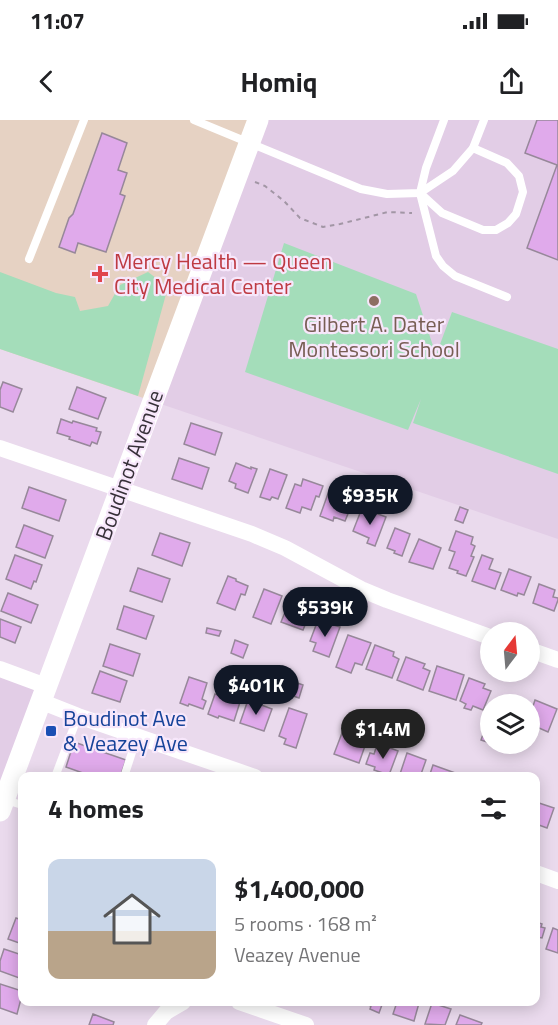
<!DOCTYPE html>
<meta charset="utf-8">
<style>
:root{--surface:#fff;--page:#f2f2f2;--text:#202124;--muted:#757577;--line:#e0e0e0;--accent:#111827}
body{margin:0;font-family:"Titillium Web",sans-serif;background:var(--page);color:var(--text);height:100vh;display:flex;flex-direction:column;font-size:22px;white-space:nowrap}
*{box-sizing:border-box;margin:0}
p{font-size:20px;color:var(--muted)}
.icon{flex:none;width:33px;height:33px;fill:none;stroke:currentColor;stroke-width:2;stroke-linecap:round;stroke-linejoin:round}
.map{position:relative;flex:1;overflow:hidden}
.sheet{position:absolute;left:18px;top:652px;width:522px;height:234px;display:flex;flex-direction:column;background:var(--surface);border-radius:12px;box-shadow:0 3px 15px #0003}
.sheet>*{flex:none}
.needle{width:39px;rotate:16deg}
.tools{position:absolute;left:480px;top:502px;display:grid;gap:12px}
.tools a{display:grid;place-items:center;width:60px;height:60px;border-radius:50%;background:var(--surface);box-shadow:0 3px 15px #0003;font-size:30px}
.price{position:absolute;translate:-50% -51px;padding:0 14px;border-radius:21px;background:var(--accent);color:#fff;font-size:20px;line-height:39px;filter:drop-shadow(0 2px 3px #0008)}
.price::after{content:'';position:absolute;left:50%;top:36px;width:18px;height:14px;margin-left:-9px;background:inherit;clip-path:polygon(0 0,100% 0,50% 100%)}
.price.active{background:#222;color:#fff}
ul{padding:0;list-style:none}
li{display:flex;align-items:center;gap:18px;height:150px;padding:0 30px}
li+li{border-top:2px solid var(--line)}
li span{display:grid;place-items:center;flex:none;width:168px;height:120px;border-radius:12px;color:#555}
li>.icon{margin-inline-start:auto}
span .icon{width:72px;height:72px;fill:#fffc;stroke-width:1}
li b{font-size:26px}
h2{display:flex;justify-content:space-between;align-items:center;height:72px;padding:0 30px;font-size:26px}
.status{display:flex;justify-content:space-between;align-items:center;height:42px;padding:0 30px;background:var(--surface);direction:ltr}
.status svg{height:16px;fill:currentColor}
header{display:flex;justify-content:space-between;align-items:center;height:78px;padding:0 30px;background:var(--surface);font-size:27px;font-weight:700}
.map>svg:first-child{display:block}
.built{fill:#e2cde6}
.medical{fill:#e6d2c3}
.green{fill:#a4ddba}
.building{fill:#e0aaeb;stroke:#97889a;stroke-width:1.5}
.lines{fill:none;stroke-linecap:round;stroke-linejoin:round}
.path{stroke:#a296a5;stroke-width:2;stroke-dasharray:4.5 4.5;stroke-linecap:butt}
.service{stroke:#fff;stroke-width:8}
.minor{stroke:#fff;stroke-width:16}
.tertiary{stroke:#fff;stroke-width:21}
.health-dot{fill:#e0444e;stroke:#f7e7fb;stroke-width:2}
.education-dot{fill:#8d6e63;stroke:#f7e7fb;stroke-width:2}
.transit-dot{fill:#1a4fb4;stroke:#f7e7fb;stroke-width:2}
.labels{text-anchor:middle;stroke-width:4.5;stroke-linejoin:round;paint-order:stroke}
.health-label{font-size:22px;fill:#be3a42;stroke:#f7e7fb;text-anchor:start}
.education-label{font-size:22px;fill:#785e54;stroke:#f7e7fb}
.street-label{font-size:22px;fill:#363038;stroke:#f7e7fb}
.transit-label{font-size:22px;fill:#164399;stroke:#f7e7fb;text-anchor:start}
</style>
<div class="status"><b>11:07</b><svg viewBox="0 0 49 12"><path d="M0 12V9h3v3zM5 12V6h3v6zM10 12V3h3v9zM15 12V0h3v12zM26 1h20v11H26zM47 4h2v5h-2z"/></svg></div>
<header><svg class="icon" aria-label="back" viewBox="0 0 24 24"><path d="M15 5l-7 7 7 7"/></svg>Homiq<svg class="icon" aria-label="share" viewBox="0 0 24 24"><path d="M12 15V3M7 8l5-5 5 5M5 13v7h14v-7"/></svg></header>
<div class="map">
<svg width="558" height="905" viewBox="0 0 558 905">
<rect width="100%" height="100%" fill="#eadaed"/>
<g class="built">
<polygon points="258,0 558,0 558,419 152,281"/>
<polygon points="0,549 46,566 0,690"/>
</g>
<polygon class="medical" points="0,0 258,0 152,281 0,229"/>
<g class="green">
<polygon points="284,123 416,174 436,235 452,192 558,229 558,354 413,303 421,279 408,310 245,252"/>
<polygon points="0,152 56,173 75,177 80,191 108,186 120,165 148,152 168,167 138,276 0,229"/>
</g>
<g class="building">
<polygon points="537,0 558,0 558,140 527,128 557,45 525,33"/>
<polygon points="102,13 127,23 118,50 127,53 120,74 125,76 106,132 78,123 75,133 59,127 69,98 73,94"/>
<polygon points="3,262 22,269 13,292 0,287 0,270"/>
<polygon points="77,267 106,278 98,299 69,289"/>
<polygon points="61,299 72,303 73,301 97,308 96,311 101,312 97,324 92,322 90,326 69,319 70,317 57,313"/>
<polygon points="191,303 222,313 215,335 184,324"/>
<polygon points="179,338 209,348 202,369 172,359"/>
<polygon points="236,343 251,349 251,347 257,349 248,373 235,368 236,364 229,361"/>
<polygon points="270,349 287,355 278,379 272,377 270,380 260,377"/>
<polygon points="303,359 323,366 319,377 316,376 311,390 302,387 300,393 286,388 295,364 301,366"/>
<polygon points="29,367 66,380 59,401 22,388"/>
<polygon points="330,368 344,373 344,375 349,377 347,382 352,384 345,401 334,397 333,401 320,396"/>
<polygon points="460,387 468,390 463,403 455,400"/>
<polygon points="362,388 386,397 375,426 367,423 369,418 353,411"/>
<polygon points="24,405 53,416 45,438 16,427"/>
<polygon points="395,408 410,414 402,436 394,433 395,431 387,428"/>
<polygon points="456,411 473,417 471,424 475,426 471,436 474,437 466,456 457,453 458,451 449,448 455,432 449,430"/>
<polygon points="160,413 190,423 182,446 152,435"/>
<polygon points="419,419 441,428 433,449 409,442"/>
<polygon points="15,435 42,445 36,462 34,461 31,469 6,459"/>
<polygon points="482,435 493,439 489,449 501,453 495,469 472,461"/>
<polygon points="138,448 170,459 162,482 130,471"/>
<polygon points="509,449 531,457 524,475 518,473 517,476 501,470"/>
<polygon points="228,456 236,459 236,461 248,466 245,475 241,474 235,490 217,483"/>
<polygon points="539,464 555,470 553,477 558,478 558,480 554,491 533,483"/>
<polygon points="264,469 282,476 271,504 253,497"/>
<polygon points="8,473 38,485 31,503 1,491"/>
<polygon points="297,483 303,485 301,490 310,493 303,510 281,502 288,485 295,487"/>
<polygon points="124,486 154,496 146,519 117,509"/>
<polygon points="0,499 21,507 15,523 0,517"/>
<polygon points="318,500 340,507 329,537 313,531 316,523 310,521"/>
<polygon points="207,508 221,511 219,516 206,513"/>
<polygon points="348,515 371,523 362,545 355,543 351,553 336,547"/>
<polygon points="235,520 248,525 243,538 231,533"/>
<polygon points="110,524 140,534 133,556 103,546"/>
<polygon points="375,525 394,532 393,536 399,539 392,558 366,549"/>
<polygon points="406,537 425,544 423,548 430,551 423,570 397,560"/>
<polygon points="437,546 464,555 456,580 429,571"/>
<polygon points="100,551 127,561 120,582 92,573"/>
<polygon points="189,557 207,563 202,579 206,581 203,589 189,584 188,586 180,583"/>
<polygon points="469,558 485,564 483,568 491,571 483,590 473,586 471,590 464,588 466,584 460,581"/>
<polygon points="289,560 303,565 299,578 285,573"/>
<polygon points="215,574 240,582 234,601 219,596 218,598 208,594"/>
<polygon points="248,580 272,589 264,611 240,603"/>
<polygon points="535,580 557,589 548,612 530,604 530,595"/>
<polygon points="289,588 307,594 296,628 284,624 286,619 279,616"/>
<polygon points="487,603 490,604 490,623 481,620"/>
<polygon points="342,613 348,616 348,614 359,618 359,620 366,623 359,643 334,634"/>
<polygon points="74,622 126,640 120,657 94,657 66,647"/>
<polygon points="385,626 398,631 389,655 374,650 375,647 366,644 370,633 374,634 376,628 383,630"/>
<polygon points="407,633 426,640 420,657 399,657"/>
<polygon points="433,645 458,654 457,657 429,657"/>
<polygon points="536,682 554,688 547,708 536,704"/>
<polygon points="16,798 22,800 22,824 8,819"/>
<polygon points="536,802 542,804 541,807 545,808 542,818 537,817 536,823"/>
<polygon points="553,808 558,810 558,833 546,829"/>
<polygon points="4,829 22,835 22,859 0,851 0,841"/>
<polygon points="0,864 22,871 22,875 17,894 0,888"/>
<polygon points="363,882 383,882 379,893 370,889 371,886 363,883"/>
<polygon points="397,882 415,882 419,883 414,901 393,894"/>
<polygon points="432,883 451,889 445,905 425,904"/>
<polygon points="93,894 114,902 113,905 89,905"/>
<polygon points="460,895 482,903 481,905 456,905"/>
</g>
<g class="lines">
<polyline class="path" points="255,62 265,66 284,81 300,98 323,107 340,104 388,92 412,93"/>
<g class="service">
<polyline points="194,0 361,69 387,74 420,73 453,51 473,28 484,0"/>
<polyline points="444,0 426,48 420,73 436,136 443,146 455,156 507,177"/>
<polyline points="420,73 442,93 483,110 496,110 508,103 516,94 523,72 519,56 507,43 473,28"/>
<polyline points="29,139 84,0"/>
<polyline points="55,657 78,596"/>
<polyline points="124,657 137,617"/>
<polyline points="6,680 22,685"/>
</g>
<g class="minor">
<polyline points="0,328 252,414 285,428 363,470 387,480 490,517"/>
<polyline points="530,530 558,540"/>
<polyline points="0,549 46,566"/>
<polyline points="40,581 78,596 255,657"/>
<polyline points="536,753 558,761"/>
<polyline points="239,882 306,905"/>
<polyline points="155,905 166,892 183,882"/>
</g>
<polyline class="tertiary" points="0,691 258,0"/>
</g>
<path class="health-dot" d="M97 145h6v6h6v6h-6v6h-6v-6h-6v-6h6z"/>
<circle class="education-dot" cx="374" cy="181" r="6"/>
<rect class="transit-dot" x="45" y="605" width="12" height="12" rx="3"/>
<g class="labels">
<g class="health-label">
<text x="114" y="149">Mercy Health — Queen<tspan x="114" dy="25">City Medical Center</tspan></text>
</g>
<g class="education-label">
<text x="374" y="212">Gilbert A. Dater<tspan x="374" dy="25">Montessori School</tspan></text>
</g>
<g class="street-label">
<text transform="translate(129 345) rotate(-70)" y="8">Boudinot Avenue</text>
</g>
<g class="transit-label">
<text x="63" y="606">Boudinot Ave<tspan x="63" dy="25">&amp; Veazey Ave</tspan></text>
</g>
</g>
</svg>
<div class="tools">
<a><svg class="needle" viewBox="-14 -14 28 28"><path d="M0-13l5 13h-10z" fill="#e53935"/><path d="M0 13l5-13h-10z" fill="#757577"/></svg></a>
<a><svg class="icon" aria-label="layers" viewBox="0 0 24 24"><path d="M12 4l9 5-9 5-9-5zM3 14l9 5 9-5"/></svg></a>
</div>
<b class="price" style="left:370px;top:406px">$935K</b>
<b class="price" style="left:325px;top:518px">$539K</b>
<b class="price" style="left:256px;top:596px">$401K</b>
<b class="price active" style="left:383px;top:640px">$1.4M</b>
<section class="sheet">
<h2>4 homes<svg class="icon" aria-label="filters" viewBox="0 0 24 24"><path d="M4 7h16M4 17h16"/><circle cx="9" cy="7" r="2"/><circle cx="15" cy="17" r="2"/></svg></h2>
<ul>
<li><span style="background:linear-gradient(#c9d6e8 60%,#b9a48a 0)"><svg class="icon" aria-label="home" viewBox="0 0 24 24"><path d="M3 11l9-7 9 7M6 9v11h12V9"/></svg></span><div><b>$1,400,000</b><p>5 rooms · 168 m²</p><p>Veazey Avenue</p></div></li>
</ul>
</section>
</div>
